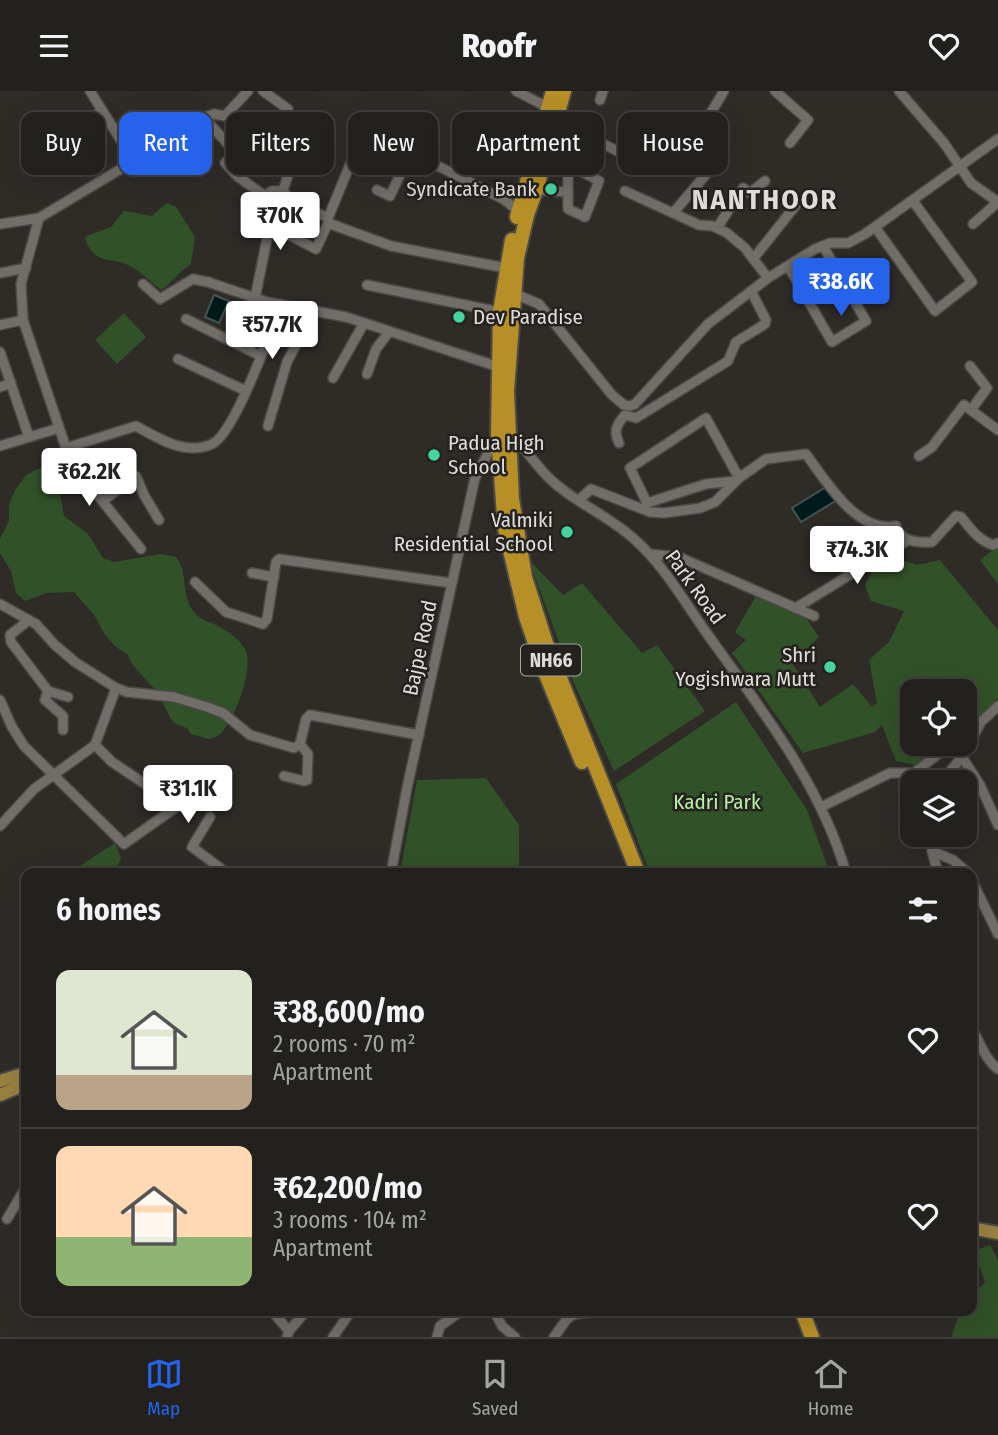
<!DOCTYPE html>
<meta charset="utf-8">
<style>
:root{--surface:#23211e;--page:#2b2927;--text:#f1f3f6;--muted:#a3a3a4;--line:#403e3c;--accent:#2563eb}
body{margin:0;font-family:"Fira Sans Condensed",sans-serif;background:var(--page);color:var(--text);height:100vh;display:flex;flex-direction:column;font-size:26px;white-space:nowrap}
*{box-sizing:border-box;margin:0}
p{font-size:23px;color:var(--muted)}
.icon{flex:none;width:38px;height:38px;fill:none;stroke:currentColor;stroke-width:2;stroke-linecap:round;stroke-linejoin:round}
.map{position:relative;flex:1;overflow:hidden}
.drawer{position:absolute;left:21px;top:777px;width:956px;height:448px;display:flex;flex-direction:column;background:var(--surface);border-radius:14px;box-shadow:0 7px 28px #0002,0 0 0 2px var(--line)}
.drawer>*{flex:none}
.hud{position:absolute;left:21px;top:21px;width:957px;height:63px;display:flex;gap:14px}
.fabs{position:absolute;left:900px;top:588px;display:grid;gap:14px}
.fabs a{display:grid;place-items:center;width:77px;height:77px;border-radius:14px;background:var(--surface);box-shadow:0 7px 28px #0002,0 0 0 2px var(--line);font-size:35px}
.price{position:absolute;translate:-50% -60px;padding:0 16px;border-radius:7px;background:#fff;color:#222;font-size:23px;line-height:46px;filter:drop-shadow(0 2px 4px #0008)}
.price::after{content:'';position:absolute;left:50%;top:42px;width:21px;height:16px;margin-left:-10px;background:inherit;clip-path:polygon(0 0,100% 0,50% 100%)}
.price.selected{background:var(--accent);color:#fff}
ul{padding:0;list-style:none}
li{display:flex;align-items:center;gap:21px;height:175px;padding:0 35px}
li+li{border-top:2px solid var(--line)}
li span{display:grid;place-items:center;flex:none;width:196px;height:140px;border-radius:14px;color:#555}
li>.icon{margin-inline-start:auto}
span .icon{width:84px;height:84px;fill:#fffc;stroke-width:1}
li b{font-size:30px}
h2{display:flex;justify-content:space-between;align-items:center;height:84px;padding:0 35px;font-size:30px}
.tag{padding:0 24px;border-radius:14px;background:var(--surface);box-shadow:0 7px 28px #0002,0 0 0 2px var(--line);font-size:24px;line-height:63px}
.tag.selected{background:var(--accent);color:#fff}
header{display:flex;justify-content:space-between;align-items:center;height:91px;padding:0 35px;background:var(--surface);font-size:32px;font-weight:800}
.tabs{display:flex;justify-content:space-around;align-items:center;height:98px;border-top:2px solid var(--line);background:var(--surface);font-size:19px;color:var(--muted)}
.tabs a{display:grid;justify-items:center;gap:4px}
.tabs .selected{color:var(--accent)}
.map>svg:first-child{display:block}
.green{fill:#315128}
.water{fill:#00191b;stroke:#435454;stroke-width:2}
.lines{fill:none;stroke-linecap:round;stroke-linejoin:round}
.minor-casing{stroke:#4b4945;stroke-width:12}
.major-casing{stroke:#4b4945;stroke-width:16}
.highway-casing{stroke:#4b4945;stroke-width:18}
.minor{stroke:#716e69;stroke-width:9}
.major{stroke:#9a8241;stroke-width:12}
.highway{stroke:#b68f26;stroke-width:14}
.poi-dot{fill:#45d49f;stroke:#25221e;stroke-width:2.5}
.labels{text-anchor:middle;stroke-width:5;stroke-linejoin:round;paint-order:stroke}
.shield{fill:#25221e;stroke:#a7a5a2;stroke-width:2}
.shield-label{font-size:19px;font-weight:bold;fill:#dfddda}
.poi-label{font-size:21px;fill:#dfddda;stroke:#25221e;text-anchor:end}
.street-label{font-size:21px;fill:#dfddda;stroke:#25221e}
.park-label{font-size:21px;fill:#b6f0a6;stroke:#25221e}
.district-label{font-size:28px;font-weight:bold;letter-spacing:2px;fill:#dfddda;stroke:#25221e}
</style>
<header><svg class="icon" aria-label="menu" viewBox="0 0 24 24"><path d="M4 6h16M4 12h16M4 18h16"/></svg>Roofr<svg class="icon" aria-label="heart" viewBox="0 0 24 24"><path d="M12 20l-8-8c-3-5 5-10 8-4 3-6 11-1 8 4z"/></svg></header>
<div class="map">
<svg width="998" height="1246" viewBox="0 0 998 1246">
<rect width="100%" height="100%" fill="#2f2c28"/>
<g class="green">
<path d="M167 112 176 116 195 146 191 173C180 180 173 190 162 199 151 192 142 181 130 175 108 164 97 176 85 148L87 145 111 136 124 120 152 125Z"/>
<polygon points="124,222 146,246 117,273 95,249"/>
<path d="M44 375 58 392 64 425 88 443 103 467 114 471 161 463 176 466C189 482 180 504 194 521 199 529 214 532 222 537 229 541 238 548 243 555 258 572 233 633 219 644 216 646 212 647 209 648L191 643 187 637 176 633 171 628 158 602 132 573 127 563 116 556 105 544 94 524 74 501 46 502 25 510 16 502 11 480 0 462V448L9 430V414L15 399 26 384Z"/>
<polygon points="998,455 998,493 980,469"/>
<path d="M897 467 917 474 940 469 998 539V607L964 643V600H912V653H939L915 674 896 670 882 634 875 641 803 662 732 562 746 549 735 541 756 505 804 524 819 546 792 572 820 616 853 593 872 616 877 612 869 569 889 551 904 520 871 510 865 495C873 476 876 471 897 467Z"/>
<polygon points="529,469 563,504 582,492 642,562 657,554 705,620 614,680 573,590"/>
<polygon points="736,611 807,719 830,782 650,782 616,693"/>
<polygon points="486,687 519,734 519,782 400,782 417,689"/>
<polygon points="115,752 121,767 115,782 69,782"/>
<polygon points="990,1154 998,1169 998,1246 951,1246 959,1224 957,1220 971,1220 971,1206 985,1191 974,1160"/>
</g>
<g class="water">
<polygon points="214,204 229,210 219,232 205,226"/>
<polygon points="826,396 837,409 801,431 792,417"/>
</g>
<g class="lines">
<defs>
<g id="minor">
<polyline points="248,0 225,25 214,23 208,25 206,29 236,62 225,72 237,85 265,105 272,100 283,100 290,108 328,127 359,52 440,76 503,108 519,120"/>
<polyline points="263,0 288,18 283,47 296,59 283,100"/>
<polyline points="516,0 549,17"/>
<polyline points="775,0 808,29 790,52"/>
<polyline points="899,0 944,52 971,92 998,111 973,133"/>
<polyline points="600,9 603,0"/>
<polyline points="556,29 623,63 640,75"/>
<polyline points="706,30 724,0"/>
<polyline points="26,49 55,41 102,21"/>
<polyline points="134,70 206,29"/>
<polygon points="568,73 599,90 585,126 568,118"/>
<polyline points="377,99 390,105 408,67"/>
<polyline points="536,99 567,101"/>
<polyline points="625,100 699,134 713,135 727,142 745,157 768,187 815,158 830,152 848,152 865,143 998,48"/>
<polyline points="674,121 713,75 712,62 716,55"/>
<polyline points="39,127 134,70 90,0"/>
<polyline points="0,133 39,127 21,193 23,229 66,357 82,385 141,458"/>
<polyline points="272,135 316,158 328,132 391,155 506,177"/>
<polyline points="875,136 935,220 972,191 913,110"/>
<polyline points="717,137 743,97 750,102 765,90"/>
<polyline points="753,168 796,114"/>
<polyline points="788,175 832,251 866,230 823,155"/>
<polyline points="0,182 26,177"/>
<polyline points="143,193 160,208 193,188 208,191 267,211 346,226 499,276"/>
<polyline points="367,194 500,221"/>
<polyline points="513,202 539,213 612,304 624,314 630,315 635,313 708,233 768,187"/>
<polyline points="255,207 269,138 290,108"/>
<polyline points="186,228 261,265"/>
<polyline points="0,234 23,229"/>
<polyline points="0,261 29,346"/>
<polyline points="178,268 246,300"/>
<polyline points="970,275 987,297 971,319"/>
<polyline points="367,283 376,258 389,241"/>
<polyline points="333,287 364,232"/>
<polyline points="0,296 11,292"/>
<polyline points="268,335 287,271 314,220"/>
<path d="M509 343C525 356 534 372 548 386 573 411 608 424 634 448 664 474 685 512 708 544 761 618 821 694 846 782"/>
<path d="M619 352C613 340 617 333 625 324L636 327 728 270 736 251 765 233 766 229 751 200"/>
<polyline points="0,355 59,337"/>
<path d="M66 357 136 335C159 348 186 365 212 353 235 342 271 240 280 213"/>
<polyline points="919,365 932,356 964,314 998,339"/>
<polyline points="736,390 706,393 647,412 630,377 706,327 739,387"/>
<path d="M579 409 591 398 650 421 664 422 700 417 715 411 739 387 766 368 806 363C826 390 857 443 896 435 900 451 918 452 932 451L956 425 961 426C971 438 978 449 993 454L998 452"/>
<polyline points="103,410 136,385 144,404 159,429"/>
<polyline points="649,463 679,466 814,525"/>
<polyline points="252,482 274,486"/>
<polyline points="195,491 226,521 263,533 267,528 276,471 279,468 451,492"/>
<polyline points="0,513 36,533 55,554 75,571 116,597 127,601 174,606 207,616 223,622 250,644 294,657 300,653"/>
<path d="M795 517C833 496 868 470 907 450"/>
<polyline points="29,529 10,544 11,551 48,600 68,606"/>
<polyline points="116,597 95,654 112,671 178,715"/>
<polyline points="48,600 45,609 63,625 63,639"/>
<polyline points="0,609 12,636 24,655 124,753 196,702"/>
<polyline points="998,615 981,631 962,666 980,694 998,734"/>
<polyline points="284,685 304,690 307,689 308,663 300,653 306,628 310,624 419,644"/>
<polyline points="941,691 962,666"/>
<polyline points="821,716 890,682 914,682 951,653"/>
<polyline points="210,726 192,756 227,782"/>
<polyline points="0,735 34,698 95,654"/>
<polyline points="933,744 932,760 938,782"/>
<polyline points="932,760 953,769 968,782"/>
<polyline points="391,782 407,697 475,387 496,347"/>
<polyline points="971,788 998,843"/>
<path d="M971 937C980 950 985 969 998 978"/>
<polyline points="7,1128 26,1096"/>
<polyline points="272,1220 289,1240 287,1246"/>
<polyline points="494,1220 502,1235 515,1246"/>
<polyline points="289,1240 306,1220"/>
<polyline points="333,1246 351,1220"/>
<polyline points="437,1246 440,1235 461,1220"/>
<path d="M554 1246C560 1239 565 1227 573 1224 581 1221 588 1223 596 1220"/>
</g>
<g id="major">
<polyline points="0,990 26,982"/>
<polyline points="0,1004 26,993"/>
<polyline points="971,1137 998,1142"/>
</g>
<g id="highway">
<polyline points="564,0 536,99 527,124 517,167 507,300 512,408 525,486 546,552 638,782"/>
<polyline points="517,126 553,0"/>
<polyline points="512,149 500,221 498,344 505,438 526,526 545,581 582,671"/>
<polyline points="802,1220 812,1246"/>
</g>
</defs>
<use href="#minor" class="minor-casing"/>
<use href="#major" class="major-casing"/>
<use href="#highway" class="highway-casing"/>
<use href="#minor" class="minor"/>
<use href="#major" class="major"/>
<use href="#highway" class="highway"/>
</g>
<g class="poi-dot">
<circle cx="551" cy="98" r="7"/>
<circle cx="459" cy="226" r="7"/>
<circle cx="434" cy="364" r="7"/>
<circle cx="567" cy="441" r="7"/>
<circle cx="830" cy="576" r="7"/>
</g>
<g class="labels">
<rect class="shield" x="521" y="553.5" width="60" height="31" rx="5"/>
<g class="shield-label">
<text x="551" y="576">NH66</text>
</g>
<g class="poi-label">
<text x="537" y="105">Syndicate Bank</text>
<text x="473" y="233" text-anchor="start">Dev Paradise</text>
<text x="448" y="359" text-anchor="start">Padua High<tspan x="448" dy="24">School</tspan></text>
<text x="553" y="436">Valmiki<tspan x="553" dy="24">Residential School</tspan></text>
<text x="816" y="571">Shri<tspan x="816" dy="24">Yogishwara Mutt</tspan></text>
</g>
<g class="street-label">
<text transform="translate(695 496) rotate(54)" y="7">Park Road</text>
<text transform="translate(420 557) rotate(-78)" y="7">Bajpe Road</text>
</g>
<g class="park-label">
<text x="717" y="718">Kadri Park</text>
</g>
<g class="district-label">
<text x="765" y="118">NANTHOOR</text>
</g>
</g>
</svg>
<div class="fabs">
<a><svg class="icon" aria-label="locate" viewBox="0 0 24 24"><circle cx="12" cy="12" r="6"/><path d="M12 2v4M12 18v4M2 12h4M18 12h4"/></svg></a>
<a><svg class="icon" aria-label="layers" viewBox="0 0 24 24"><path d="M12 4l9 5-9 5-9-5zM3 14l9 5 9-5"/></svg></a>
</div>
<b class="price" style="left:280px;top:161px">₹70K</b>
<b class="price selected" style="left:841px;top:227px">₹38.6K</b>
<b class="price" style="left:272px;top:270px">₹57.7K</b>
<b class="price" style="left:89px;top:417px">₹62.2K</b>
<b class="price" style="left:857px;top:495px">₹74.3K</b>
<b class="price" style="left:188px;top:734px">₹31.1K</b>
<div class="hud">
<a class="tag">Buy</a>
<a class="tag selected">Rent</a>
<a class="tag">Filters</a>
<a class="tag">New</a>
<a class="tag">Apartment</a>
<a class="tag">House</a>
</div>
<section class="drawer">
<h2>6 homes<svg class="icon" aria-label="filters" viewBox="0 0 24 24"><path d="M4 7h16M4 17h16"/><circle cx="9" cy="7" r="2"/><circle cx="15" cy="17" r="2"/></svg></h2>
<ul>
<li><span style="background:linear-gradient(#dfe7d0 75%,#b9a48a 0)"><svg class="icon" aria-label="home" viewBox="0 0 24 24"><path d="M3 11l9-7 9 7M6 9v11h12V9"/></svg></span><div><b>₹38,600/mo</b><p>2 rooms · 70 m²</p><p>Apartment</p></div><svg class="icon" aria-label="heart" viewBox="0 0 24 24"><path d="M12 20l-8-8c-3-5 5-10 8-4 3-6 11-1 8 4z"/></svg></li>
<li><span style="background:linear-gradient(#ffd9b3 65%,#8fb573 0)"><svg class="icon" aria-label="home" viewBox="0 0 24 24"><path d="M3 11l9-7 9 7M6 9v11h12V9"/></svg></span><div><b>₹62,200/mo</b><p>3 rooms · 104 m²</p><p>Apartment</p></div><svg class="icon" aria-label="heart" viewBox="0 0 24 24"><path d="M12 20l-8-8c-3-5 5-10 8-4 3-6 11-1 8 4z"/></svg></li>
</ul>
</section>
</div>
<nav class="tabs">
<a class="selected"><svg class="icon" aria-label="map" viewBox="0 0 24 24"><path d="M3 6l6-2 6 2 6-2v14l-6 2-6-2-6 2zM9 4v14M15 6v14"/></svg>Map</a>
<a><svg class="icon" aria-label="saved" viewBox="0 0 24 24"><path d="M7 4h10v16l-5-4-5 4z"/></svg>Saved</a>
<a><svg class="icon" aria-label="home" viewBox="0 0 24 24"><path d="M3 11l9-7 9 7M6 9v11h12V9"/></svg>Home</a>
</nav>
